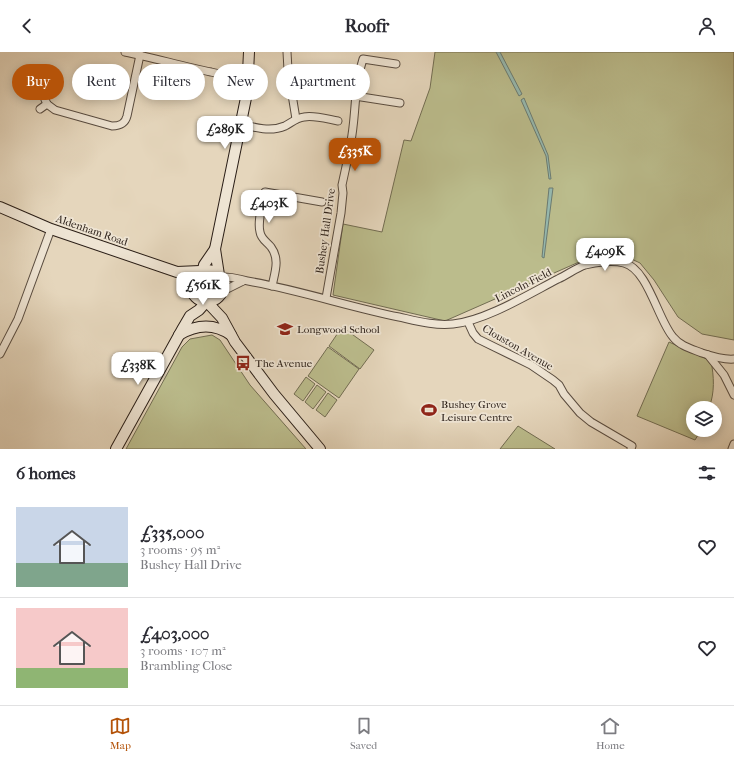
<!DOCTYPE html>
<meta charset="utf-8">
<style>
:root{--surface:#fff;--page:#f7f7f7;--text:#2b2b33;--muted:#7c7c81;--line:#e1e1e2;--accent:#b45309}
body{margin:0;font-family:"IM FELL French Canon",serif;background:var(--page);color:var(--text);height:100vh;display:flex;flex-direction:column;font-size:15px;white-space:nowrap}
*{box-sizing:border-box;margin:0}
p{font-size:13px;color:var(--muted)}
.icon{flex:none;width:22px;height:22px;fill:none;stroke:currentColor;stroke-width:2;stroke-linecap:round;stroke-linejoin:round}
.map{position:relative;height:397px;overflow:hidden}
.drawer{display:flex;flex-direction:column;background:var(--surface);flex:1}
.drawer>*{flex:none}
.guide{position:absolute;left:12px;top:12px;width:400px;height:36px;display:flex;gap:8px}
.controls{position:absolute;left:686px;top:349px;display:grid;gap:8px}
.controls a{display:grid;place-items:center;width:36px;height:36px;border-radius:50%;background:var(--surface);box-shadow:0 2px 10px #0003;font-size:20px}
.price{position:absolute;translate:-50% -34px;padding:0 9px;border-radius:8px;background:#fff;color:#222;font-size:13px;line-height:26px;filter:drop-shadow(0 1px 2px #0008)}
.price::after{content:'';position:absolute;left:50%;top:24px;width:12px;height:9px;margin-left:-6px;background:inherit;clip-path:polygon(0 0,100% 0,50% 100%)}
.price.on{background:var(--accent);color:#fff}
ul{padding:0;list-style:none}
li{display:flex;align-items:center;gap:12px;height:100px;padding:0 16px}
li+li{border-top:1px solid var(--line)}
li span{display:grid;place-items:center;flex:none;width:112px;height:80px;border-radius:0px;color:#555}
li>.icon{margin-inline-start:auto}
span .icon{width:48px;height:48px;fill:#fffc;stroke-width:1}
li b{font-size:17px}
h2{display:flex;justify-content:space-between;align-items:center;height:48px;padding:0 16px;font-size:17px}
.pill{padding:0 14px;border-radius:18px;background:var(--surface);box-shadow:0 2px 10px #0003;font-size:14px;line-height:36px}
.pill.on{background:var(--accent);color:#fff}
header{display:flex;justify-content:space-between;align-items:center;height:52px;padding:0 16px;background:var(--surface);font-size:18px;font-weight:700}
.tab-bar{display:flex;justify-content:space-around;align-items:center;height:56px;border-top:1px solid var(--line);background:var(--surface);font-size:11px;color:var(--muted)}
.tab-bar a{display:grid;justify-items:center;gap:2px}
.tab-bar .on{color:var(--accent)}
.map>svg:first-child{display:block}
.green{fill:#bbbc8c;stroke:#726d52}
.water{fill:#96b9af;stroke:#6b7b72}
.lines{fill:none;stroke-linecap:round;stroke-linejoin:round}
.street-casing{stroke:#594c40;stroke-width:9}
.secondary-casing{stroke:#2a1e17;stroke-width:12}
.street{stroke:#eee4d3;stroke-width:7}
.secondary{stroke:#eee4d3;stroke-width:10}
.labels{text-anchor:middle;stroke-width:3.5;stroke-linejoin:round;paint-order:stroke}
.street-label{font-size:11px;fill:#2a1e17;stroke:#eee4d3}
.poi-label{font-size:11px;fill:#2a1e17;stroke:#eee4d3;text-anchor:start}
</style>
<header><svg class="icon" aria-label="back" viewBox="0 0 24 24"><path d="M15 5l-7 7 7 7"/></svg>Roofr<svg class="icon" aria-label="person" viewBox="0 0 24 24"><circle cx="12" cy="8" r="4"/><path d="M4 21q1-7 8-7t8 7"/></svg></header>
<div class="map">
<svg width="734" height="397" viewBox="0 0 734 397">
<rect width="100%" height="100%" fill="#e5d6bc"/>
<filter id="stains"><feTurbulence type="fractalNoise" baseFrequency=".005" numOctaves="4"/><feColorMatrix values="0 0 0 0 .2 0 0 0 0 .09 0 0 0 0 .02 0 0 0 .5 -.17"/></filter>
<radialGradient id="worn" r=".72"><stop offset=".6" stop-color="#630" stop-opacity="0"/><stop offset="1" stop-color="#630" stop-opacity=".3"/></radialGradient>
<g class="green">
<polygon points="435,0 734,0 734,288 702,282 678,265 654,228 640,211 621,202 595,203 445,269 333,243 343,172 382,180 404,88 411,89 430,36"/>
<circle cx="206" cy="234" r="13"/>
<polygon points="342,275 374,298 360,317 329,294"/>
<polygon points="212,283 220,288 250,333 306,397 126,397 182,295 190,287"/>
<path d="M669 290 711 309C714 325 715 340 709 356H693V378H701L695 388 637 364Z"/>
<polygon points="328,295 359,317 339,346 308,324"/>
<polygon points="306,325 315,332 303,349 294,342"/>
<polygon points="317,333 326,340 313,357 305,350"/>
<polygon points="328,341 337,348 325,365 316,358"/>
<polygon points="518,374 555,397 500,397"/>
</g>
<g class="water">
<polygon points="496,0 500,0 522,42 519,44"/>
<polygon points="524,46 548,103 551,127 549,127 546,104 521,48"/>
<polygon points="549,136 553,136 544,206 542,205"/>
</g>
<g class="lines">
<defs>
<g id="street">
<path d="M125 0C154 6 182 14 211 20 223 23 236 26 248 26"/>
<polyline points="287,0 288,18 296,67"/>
<path d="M30 31 40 36 47 52 55 58 112 74C120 74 125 72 127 64L140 3"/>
<polyline points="355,44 400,51"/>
<polyline points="40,57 47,52"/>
<path d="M242 72C255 76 271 80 285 74 291 71 296 66 304 65 314 63 327 67 338 69"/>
<path d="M221 225C235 224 239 228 253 230 302 239 350 255 399 265 417 269 435 274 453 272 485 269 529 242 558 227 567 223 576 216 585 213 596 210 613 208 624 211 648 217 658 268 673 285 680 294 692 297 702 301 711 304 724 308 734 307"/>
<path d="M272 234C275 220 280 207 271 195 267 190 261 187 260 180 257 168 263 152 265 140L322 150"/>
<polyline points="223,239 243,229"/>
<path d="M326 246 341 161 343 141 342 133C346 114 351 94 353 75 356 51 355 31 363 7L396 12"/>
<polyline points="468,270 473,281 478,287 531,313 553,328 559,333 564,342 580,361 591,370 632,394 631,397"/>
<polyline points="0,302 18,267 51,177"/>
<polyline points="708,303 724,323 734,343"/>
<polyline points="732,397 734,392"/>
</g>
<g id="secondary">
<polyline points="0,155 51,177 177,220 200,219"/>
<circle cx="207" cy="234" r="16"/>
<polyline points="203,218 204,213 215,197"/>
<polyline points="219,223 215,197 247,41 249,0"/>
<polyline points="207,250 222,266 235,290 274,342 320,397"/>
<path d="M179 283C197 272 214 271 231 283"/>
<polyline points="116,397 183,276 190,264 199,258 206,250"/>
</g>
</defs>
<use href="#street" class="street-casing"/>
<use href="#secondary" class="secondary-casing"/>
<use href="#street" class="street"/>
<use href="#secondary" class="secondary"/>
</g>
<defs>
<symbol id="school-bare" viewBox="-9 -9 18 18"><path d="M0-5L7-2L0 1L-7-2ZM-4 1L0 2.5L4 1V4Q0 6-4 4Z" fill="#8f2418" stroke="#eee4d3" stroke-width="2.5" paint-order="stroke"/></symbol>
<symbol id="bus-bare" viewBox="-9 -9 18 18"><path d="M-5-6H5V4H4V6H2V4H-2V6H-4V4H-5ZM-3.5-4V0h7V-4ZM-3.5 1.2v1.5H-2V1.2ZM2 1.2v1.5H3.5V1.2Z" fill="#8f2418" stroke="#eee4d3" stroke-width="2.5" paint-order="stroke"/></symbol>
<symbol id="stadium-bare" viewBox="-9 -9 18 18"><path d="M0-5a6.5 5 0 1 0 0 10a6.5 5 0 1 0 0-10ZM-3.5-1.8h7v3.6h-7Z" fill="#8f2418" stroke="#eee4d3" stroke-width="2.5" paint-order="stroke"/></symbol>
</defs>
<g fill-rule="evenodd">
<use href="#school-bare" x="274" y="266" width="22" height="22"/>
<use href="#bus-bare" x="232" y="300" width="22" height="22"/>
<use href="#stadium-bare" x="418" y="347" width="22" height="22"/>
</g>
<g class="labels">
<g class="street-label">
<text transform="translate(92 178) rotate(19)" y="4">Aldenham Road</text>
<text transform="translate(325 179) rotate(-82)" y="4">Bushey Hall Drive</text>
<text transform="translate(523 233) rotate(-27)" y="4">Lincoln Field</text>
<text transform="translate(518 295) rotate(30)" y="4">Clouston Avenue</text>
</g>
<g class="poi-label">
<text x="297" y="281">Longwood School</text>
<text x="255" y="315">The Avenue</text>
<text x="441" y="356">Bushey Grove<tspan x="441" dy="13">Leisure Centre</tspan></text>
</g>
</g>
<rect width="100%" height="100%" filter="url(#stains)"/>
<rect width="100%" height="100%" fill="url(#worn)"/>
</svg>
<div class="controls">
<a><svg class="icon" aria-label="layers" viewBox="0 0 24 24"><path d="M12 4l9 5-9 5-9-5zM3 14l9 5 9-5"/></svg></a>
</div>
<b class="price" style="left:225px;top:98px">£289K</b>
<b class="price on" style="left:355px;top:120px">£335K</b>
<b class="price" style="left:269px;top:172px">£403K</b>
<b class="price" style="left:605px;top:220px">£409K</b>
<b class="price" style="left:203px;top:254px">£561K</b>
<b class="price" style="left:138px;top:334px">£338K</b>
<div class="guide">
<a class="pill on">Buy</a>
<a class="pill">Rent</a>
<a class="pill">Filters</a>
<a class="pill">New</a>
<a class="pill">Apartment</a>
</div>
</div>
<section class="drawer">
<h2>6 homes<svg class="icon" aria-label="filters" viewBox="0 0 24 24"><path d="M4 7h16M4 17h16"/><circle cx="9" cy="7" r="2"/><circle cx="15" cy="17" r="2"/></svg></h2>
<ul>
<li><span style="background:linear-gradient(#c9d6e8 70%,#7fa58c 0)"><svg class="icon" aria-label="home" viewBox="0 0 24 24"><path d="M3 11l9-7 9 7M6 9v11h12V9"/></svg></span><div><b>£335,000</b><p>3 rooms · 95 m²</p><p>Bushey Hall Drive</p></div><svg class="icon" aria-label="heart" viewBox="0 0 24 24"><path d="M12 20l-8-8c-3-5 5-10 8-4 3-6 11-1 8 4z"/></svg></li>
<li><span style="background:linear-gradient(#f6c9c9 75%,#8fb573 0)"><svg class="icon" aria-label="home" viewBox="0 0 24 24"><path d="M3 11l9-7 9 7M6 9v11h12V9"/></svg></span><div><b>£403,000</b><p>3 rooms · 107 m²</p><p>Brambling Close</p></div><svg class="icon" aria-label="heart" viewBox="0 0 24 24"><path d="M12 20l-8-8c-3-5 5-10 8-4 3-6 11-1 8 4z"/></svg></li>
</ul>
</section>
<nav class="tab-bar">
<a class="on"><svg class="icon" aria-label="map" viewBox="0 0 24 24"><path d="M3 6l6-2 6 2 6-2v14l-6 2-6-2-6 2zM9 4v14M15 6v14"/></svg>Map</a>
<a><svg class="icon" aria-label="saved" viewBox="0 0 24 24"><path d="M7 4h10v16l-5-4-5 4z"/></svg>Saved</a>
<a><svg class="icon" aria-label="home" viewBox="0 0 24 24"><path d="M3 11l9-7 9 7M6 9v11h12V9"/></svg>Home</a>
</nav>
